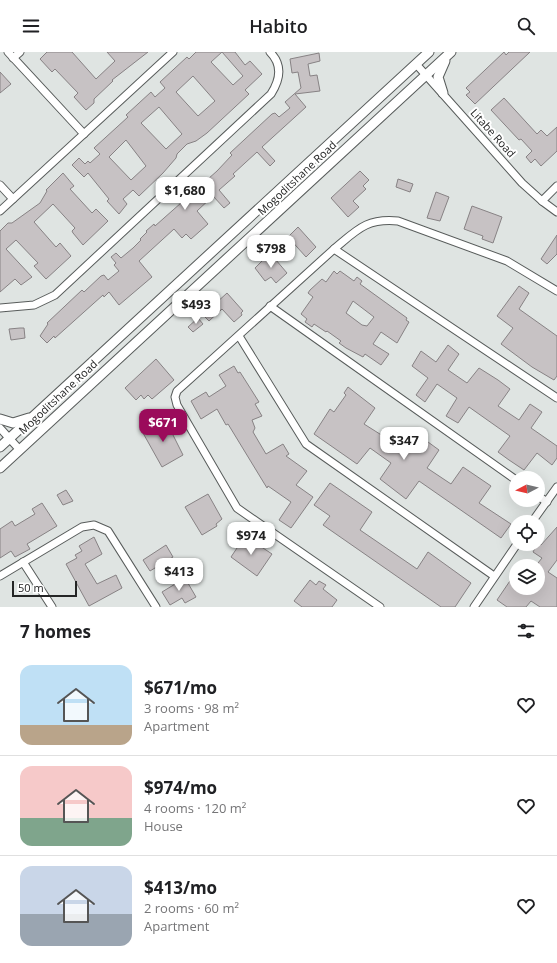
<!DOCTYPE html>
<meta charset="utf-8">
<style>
:root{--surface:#fff;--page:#f2f2f2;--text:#202124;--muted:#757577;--line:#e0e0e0;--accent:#9b0b5b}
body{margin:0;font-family:"Open Sans",sans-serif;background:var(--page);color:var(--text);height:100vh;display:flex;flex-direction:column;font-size:15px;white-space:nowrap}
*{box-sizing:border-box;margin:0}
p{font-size:13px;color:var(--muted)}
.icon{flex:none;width:22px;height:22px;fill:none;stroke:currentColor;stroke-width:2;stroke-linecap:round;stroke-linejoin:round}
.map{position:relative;height:555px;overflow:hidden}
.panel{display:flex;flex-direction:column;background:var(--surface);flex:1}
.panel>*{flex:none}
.needle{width:26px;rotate:263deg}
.buttons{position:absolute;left:509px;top:419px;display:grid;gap:8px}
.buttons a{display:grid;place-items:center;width:36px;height:36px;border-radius:50%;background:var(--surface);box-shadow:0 4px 16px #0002;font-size:20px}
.scale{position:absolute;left:12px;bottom:10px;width:65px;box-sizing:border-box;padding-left:4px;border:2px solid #242525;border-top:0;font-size:11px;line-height:14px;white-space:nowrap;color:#242525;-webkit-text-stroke:3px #fff;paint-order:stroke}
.price{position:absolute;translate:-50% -34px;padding:0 9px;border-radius:8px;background:#fff;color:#222;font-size:13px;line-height:26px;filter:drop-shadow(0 1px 2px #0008)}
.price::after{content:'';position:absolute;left:50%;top:24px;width:12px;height:9px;margin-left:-6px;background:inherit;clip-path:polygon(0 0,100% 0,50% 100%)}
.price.current{background:var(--accent);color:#fff}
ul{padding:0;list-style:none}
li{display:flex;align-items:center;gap:12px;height:100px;padding:0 20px}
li+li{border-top:1px solid var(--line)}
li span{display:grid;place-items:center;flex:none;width:112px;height:80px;border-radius:12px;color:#555}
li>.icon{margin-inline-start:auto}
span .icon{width:48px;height:48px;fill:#fffc;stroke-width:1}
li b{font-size:17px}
h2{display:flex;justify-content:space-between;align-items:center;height:48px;padding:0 20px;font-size:17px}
header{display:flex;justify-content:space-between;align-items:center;height:52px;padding:0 20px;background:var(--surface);font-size:18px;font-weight:600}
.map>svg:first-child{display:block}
.building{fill:#c7c2c4;stroke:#878284;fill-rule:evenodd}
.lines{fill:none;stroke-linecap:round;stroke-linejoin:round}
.street-casing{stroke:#585c5b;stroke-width:9}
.secondary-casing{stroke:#585c5b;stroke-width:11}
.street{stroke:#fff;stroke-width:7}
.secondary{stroke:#fff;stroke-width:9}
.labels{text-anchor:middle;stroke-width:4;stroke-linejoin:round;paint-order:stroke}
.street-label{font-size:11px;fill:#242525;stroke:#fff}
</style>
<header><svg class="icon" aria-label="menu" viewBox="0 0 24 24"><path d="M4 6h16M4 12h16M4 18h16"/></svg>Habito<svg class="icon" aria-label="search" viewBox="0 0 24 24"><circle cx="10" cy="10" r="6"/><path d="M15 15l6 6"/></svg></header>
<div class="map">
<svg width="557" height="555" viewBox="0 0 557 555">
<rect width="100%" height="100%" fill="#dfe4e2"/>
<g class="building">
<polygon points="47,0 72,0 96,27 115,9 107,0 148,0 112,28 113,29 94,47 94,51 86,58 74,45 78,41 55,17 52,20 40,7"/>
<path d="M196 0H222L211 10 233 33 243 24 222 0H235L245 13 250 9 262 22 245 38 249 42 207 81 196 89 187 92 177 102 176 106 163 121 139 144 133 138 123 147 127 152 119 162 107 149 109 147 88 121 84 125 72 113 79 106 85 112 88 109 90 111 100 102 94 96 128 65 126 63 151 40 155 45 165 36 160 30 187 5 189 7ZM193 24 215 49 198 64 176 40ZM159 55 182 82 166 97 141 71ZM126 88 146 114 131 128 109 105Z"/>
<polygon points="504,0 506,3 509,0 530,0 475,52 466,43 470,40 466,36"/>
<polygon points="319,1 320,9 308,12 310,24 317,23 320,39 295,42 306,55 262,95 275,109 270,114 257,100 233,122 235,124 219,138 230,151 224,156 213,144 197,159 208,172 191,187 186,182 182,186 174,177 139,209 152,225 119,253 109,240 104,245 103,243 55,286 54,284 47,291 40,284 48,272 47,271 82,238 84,240 101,224 104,223 108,228 119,219 114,213 116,211 111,205 116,201 121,206 133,196 141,188 140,187 147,180 146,179 154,172 155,174 217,119 232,103 230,101 272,62 275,61 279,65 290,56 285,50 301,36 298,20 292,21 290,7"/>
<polygon points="0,20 11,32 0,41"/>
<polygon points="504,46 537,82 541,78 547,84 557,75 557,99 541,114 535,107 531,111 526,105 532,99 521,87 519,88 491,58"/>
<polygon points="360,119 369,128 363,134 366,137 353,149 359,155 348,165 331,146"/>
<polygon points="63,121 74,134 70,137 92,161 96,157 108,169 83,193 73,181 72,179 75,176 53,152 34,170 56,195 60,191 71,204 46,227 34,214 38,211 16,188 6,197 32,225 21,233 15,227 0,240 0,179 8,171 12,171 40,151 47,139 46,138"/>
<polygon points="398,127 413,132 410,140 396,135"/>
<polygon points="436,140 449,145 440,169 427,166"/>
<polygon points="472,154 502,165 493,191 482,187 483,184 464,177"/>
<polygon points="298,175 316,195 306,205 288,185"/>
<polygon points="557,183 557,202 547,212 541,207"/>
<polygon points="270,201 287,221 276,231 271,225 265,229 255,216"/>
<path d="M334 219 337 222 340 219 354 229 357 225 362 229 360 232 407 266 406 268 409 270 397 291 381 280 373 292 389 302 381 313 365 302 363 305 346 296 339 291 341 289 327 279 326 280 314 272 312 275 305 270 307 267 301 262 313 245 308 241 310 238 322 227 326 230ZM353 249 374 265 367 274 362 273 346 261Z"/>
<polygon points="519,234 529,241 519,257 557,284 557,324 554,328 532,315 501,292 513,276 497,264"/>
<polygon points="227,241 243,259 241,261 242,263 234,270 222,257 209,269 203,263"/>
<polygon points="198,266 203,272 193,280 188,275"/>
<polygon points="20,276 24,276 25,286 11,288 9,277"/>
<polygon points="448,293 459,302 448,318 467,331 479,316 498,328 510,337 498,354 519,368 530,352 542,360 531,376 557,394 557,406 552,413 537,401 524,418 509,408 498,400 510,384 469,355 458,371 446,364 457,346 437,332 425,350 416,343 428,326 412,314 421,299 436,310"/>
<polygon points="156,307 174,328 152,347 148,343 144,347 141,343 136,348 125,336"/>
<polygon points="234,314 238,321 240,320 259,350 255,352 262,364 252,368 255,376 253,380 266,402 283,392 289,402 286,404 307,419 296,433 313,445 291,476 279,468 291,450 268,434 267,436 228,372 226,373 217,357 201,367 191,349 206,340 209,345 226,334 219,323"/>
<polygon points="348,335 375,356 364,372 402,396 412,383 426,393 428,390 439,398 427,416 451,432 463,415 491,434 479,451 511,472 501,486 419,429 406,447 380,427 391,411 370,396 357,412 314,382 330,357 334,360 346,343 344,341"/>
<polygon points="158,367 166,375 170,382 172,381 183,403 162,415 143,381"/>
<polygon points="330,431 372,460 360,478 417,517 428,500 471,531 455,555 441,555 323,473 330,464 314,453"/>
<polygon points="66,438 73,449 63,453 57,443"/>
<polygon points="208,442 222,467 216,472 217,474 202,483 185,455"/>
<polygon points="42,451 57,474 27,492 30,497 15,505 11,499 0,506 0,477 12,469 15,474 35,462 32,457"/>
<polygon points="557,475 557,508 548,520 557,526 557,555 540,555 531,549 526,555 507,555 497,548 516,520 516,536 538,536 538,511 542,506 533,500 538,491 541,493"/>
<polygon points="245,484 272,502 257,524 231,505"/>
<polygon points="94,485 102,502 85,512 97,532 116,523 122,536 89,554 66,512 77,506 75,503 82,499 79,494"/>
<polygon points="166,493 173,505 150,519 143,508"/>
<polygon points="185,526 196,545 185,551 182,546 170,553 162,540"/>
<polygon points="310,528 316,533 319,529 326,533 323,537 337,548 332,555 302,555 294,549"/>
</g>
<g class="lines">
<defs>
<g id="street">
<polyline points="8,0 84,82"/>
<polyline points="13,6 20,0"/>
<polyline points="416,12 522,131 542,149 557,160"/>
<polyline points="0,133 13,147"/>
<polyline points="542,149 557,134"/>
<polyline points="0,159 173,0"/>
<polyline points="334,197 557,346"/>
<polyline points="270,254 516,428"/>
<path d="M0 256 34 253 55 243 271 42C280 28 283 13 270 0"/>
<polyline points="239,284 306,392 494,524"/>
<polyline points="0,376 19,397"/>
<polyline points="538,444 547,450"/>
<polyline points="532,470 557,435"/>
<polyline points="23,510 52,555"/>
<polyline points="0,524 82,475 94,473 108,479 156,555"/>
<path d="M380 555 237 456 177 353 175 345 177 339 334 197C357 178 366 166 398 169L507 209 557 239"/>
<polyline points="474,555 517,492"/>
</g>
<g id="secondary">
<polyline points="443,41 438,25 445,9"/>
<polyline points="0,367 13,371 29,366"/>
<polyline points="0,395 429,0"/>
<polyline points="0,416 451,0"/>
</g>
</defs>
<use href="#street" class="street-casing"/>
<use href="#secondary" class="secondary-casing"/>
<use href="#street" class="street"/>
<use href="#secondary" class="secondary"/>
</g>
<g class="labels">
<g class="street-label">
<text transform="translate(493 81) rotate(48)" y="4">Litabe Road</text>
<text transform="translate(297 126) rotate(-43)" y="4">Mogoditshane Road</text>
<text transform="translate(58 345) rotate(-43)" y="4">Mogoditshane Road</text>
</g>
</g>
</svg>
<div class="buttons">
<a><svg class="needle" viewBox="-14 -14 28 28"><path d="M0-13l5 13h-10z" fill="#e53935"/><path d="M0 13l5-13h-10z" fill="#757577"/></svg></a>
<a><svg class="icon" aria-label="locate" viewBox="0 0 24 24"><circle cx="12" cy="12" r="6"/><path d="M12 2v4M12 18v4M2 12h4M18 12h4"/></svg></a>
<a><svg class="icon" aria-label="layers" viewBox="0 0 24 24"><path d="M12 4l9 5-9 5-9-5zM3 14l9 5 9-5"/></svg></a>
</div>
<div class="scale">50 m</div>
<b class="price" style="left:185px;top:159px">$1,680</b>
<b class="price" style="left:271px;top:217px">$798</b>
<b class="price" style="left:196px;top:273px">$493</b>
<b class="price current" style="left:163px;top:391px">$671</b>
<b class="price" style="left:404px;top:409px">$347</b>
<b class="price" style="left:251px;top:504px">$974</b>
<b class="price" style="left:179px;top:540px">$413</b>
</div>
<section class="panel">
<h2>7 homes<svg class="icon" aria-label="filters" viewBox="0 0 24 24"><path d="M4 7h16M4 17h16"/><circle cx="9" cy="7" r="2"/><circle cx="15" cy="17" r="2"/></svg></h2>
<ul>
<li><span style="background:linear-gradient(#bfe0f5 75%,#b9a48a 0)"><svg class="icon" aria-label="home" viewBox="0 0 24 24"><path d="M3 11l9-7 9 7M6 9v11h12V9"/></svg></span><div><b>$671/mo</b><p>3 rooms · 98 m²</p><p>Apartment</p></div><svg class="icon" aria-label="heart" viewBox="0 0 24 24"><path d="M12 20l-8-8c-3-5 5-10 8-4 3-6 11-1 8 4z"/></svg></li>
<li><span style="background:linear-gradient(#f6c9c9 65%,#7fa58c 0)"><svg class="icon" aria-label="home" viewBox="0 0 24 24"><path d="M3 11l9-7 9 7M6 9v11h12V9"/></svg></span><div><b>$974/mo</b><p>4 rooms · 120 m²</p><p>House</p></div><svg class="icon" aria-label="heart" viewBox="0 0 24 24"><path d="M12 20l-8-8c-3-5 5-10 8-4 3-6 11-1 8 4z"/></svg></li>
<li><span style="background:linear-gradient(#c9d6e8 60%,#9aa5b1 0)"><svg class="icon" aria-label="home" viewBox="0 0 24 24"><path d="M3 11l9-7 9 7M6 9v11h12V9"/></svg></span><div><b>$413/mo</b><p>2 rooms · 60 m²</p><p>Apartment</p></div><svg class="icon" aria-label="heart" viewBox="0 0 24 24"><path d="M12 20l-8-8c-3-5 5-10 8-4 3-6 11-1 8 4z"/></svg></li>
</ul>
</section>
